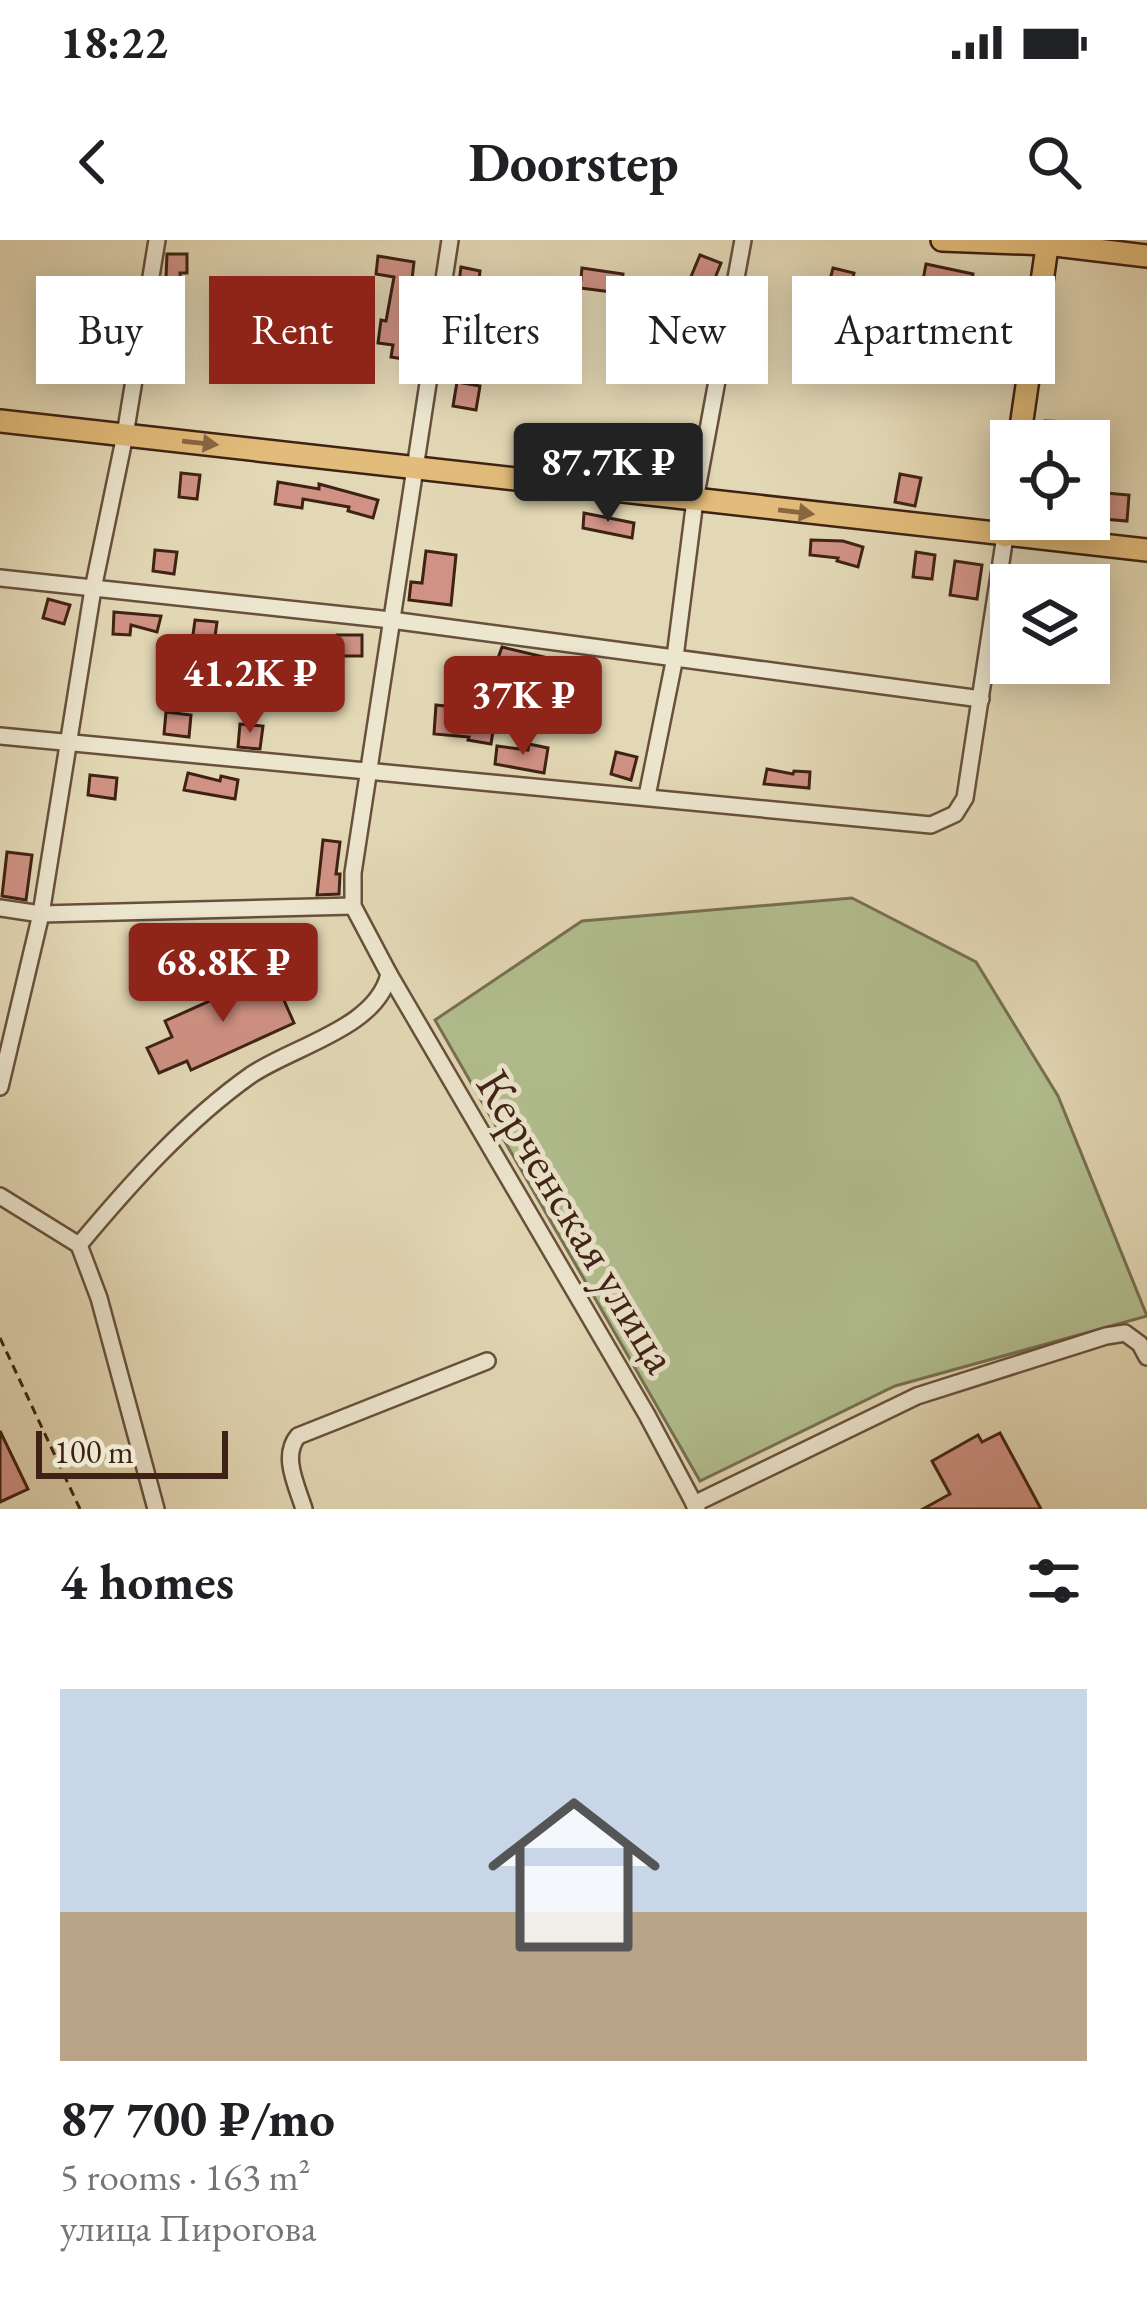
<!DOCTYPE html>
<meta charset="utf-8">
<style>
:root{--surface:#fff;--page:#f6f6f6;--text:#202124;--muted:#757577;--accent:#8f2418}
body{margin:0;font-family:"EB Garamond",serif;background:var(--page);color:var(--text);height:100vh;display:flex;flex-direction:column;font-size:45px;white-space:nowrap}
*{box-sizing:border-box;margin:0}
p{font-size:39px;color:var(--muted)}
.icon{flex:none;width:66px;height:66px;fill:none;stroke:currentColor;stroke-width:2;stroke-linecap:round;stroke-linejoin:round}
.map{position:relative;height:1269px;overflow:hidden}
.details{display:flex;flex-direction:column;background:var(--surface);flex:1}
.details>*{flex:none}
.banner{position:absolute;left:36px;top:36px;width:1077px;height:108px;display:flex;gap:24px}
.fabs{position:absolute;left:990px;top:180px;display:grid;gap:24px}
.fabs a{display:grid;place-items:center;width:120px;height:120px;border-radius:0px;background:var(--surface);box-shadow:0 6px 30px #0003;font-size:60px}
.scale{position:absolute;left:36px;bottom:30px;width:192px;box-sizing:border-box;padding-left:12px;border:6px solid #3f2214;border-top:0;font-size:33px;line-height:42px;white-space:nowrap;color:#3f2214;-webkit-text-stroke:9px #ede6cf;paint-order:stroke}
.price{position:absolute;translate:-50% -102px;padding:0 27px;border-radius:12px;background:var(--accent);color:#fff;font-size:39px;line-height:78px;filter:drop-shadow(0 3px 6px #0008)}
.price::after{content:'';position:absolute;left:50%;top:72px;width:36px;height:27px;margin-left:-18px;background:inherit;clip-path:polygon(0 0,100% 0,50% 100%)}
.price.active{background:#222;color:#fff}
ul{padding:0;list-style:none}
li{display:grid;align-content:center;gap:24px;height:636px;padding:0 60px}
li span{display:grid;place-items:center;height:372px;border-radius:0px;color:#555}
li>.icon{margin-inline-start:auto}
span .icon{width:216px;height:216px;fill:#fffc;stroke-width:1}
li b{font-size:51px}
h2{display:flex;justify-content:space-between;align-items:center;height:144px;padding:0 60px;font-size:51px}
.chip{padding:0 42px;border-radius:0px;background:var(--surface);box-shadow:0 6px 30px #0003;font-size:42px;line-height:108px}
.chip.active{background:var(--accent);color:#fff}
.status{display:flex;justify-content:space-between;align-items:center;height:84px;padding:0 60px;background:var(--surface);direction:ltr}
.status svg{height:33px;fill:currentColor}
header{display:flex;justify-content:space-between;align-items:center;height:156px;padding:0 60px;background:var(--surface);font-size:54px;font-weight:700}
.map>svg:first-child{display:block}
.green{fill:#b2bf8f;stroke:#787052;stroke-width:3}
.building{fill:#d09284;stroke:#3f2214;stroke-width:3}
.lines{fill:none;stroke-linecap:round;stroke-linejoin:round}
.minor-casing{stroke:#68503c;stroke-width:20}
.major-casing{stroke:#3f2214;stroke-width:26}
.path{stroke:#3f2214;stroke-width:3;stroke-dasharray:9 6;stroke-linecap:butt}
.minor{stroke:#ede6cf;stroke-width:15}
.major{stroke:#e2bc7a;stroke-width:21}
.oneway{fill:#886742}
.labels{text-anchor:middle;stroke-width:10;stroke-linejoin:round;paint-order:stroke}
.street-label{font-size:48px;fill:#3f2214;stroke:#ede6cf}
</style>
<div class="status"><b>18:22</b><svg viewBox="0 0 49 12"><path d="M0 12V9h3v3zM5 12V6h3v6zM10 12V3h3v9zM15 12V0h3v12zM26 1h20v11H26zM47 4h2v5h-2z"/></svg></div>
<header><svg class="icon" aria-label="back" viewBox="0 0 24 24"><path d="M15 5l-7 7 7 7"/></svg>Doorstep<svg class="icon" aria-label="search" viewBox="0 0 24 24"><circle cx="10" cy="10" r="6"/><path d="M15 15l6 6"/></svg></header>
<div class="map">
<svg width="1147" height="1269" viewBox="0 0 1147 1269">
<rect width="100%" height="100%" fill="#e3d8b5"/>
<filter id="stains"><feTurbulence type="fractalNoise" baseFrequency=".00167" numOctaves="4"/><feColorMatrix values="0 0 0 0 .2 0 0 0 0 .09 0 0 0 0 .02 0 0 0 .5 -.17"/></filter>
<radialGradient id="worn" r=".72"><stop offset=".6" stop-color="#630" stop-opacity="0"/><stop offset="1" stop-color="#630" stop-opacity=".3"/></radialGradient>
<polygon class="green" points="852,658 976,722 1058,856 1147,1076 895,1146 700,1241 435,780 582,681"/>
<g class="building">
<polygon points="167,14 187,14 187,33 180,33 182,61 165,62"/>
<polygon points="700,15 721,23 711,48 690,39"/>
<polygon points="378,16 414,22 403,119 391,117 393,105 378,103 381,80 386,81 394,37 376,34"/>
<polygon points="926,24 973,34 969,56 921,51"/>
<polygon points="461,27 480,31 474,82 454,81"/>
<polygon points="582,28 623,34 620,53 580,48"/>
<polygon points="833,28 854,33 847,61 826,55"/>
<polygon points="1005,65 1020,66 1014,110 999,109"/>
<polygon points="64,99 84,104 76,137 56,132"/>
<polygon points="457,142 480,146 476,170 453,166"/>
<polygon points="1045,181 1072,182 1072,201 1044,201"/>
<polygon points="181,233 200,235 197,259 179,257"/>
<polygon points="900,234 921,238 915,266 895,262"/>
<polygon points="278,242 319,249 319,244 378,260 373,278 348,271 349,267 303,259 302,268 275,264"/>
<polygon points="1106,253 1129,255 1127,281 1104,279 1104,273 1089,272 1089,256 1106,258"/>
<polygon points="584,273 634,283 632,298 583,288"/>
<polygon points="811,300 843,301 863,307 858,327 837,321 838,318 810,315"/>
<polygon points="155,310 177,312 174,334 153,331"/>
<polygon points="426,311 456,315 451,365 409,360 411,342 422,343"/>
<polygon points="916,312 935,315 932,339 913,337"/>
<polygon points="955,321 982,325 977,359 950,355"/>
<polygon points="48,359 70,365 64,384 43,378"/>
<polygon points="114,372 161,376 157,392 131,385 130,395 113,394"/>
<polygon points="195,380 217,382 214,404 192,402"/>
<rect x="337" y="395" width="25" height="21"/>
<polygon points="502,407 552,419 551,426 540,425 538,433 524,430 525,423 497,421"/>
<polygon points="436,465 496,471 491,504 468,500 469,497 434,494"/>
<polygon points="166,472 191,475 189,497 164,494"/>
<polygon points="240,484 263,486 260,509 238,507"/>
<polygon points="529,504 548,508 544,533 495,524 497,506 528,510"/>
<polygon points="616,512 637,517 631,540 611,534"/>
<polygon points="767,529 793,534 794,531 810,532 809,548 764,544"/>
<polygon points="188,533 220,541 221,536 238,540 235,559 184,550"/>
<polygon points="90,535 117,538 115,559 88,555"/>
<polygon points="323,600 340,602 336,634 340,634 339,654 317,655"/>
<polygon points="7,612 32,615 26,660 2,656"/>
<polygon points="272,733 294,783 191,830 187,821 159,833 147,808 172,797 165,781"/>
<polygon points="0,1191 28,1249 0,1262"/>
<polygon points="1000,1193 1041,1269 923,1269 950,1254 932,1221 978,1195 982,1202"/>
</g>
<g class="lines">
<defs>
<g id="minor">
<polyline points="0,338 391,380 981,459"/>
<polyline points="0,496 931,585 955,574 965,558 1005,296"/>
<polyline points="647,556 675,417 695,260 743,0"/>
<polyline points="0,668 41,674 353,666"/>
<polyline points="389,734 647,1175 697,1269"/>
<polyline points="0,847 41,674 93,349 125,195 157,0"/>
<polyline points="0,956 79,1005"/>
<polyline points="694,1264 917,1156 1106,1096 1125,1093 1140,1104 1147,1117"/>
<path d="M156 1269 99 1058 79 1005C130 944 186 881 251 835 294 806 377 788 389 734L353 666V633L450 0"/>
<path d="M304 1269C297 1246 281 1216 298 1196L487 1121"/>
</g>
<g id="major">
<polyline points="942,0 1047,4 1147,16"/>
<polyline points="0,181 1147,310"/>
<polyline points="1019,201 1048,0"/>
<polyline points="1005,296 1011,257"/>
</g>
</defs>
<use href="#minor" class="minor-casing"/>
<use href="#major" class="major-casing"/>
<polyline class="path" points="0,1098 80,1269"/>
<use href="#minor" class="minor"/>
<use href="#major" class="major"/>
</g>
<defs><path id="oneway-solid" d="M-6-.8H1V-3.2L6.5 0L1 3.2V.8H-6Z" transform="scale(3)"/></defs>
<g class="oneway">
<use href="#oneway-solid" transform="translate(200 203) rotate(6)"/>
<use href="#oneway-solid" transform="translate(796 272) rotate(7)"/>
</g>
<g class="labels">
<g class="street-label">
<text transform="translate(578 981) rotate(59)" y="17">Керченская улица</text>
</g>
</g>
<rect width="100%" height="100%" filter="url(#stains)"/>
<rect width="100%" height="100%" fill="url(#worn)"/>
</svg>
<div class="fabs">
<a><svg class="icon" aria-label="locate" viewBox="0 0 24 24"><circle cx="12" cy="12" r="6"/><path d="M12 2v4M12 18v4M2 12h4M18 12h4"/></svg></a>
<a><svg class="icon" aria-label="layers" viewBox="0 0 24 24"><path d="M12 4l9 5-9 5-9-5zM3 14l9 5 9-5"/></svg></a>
</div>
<div class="scale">100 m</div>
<b class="price active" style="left:608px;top:285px">87.7K ₽</b>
<b class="price" style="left:250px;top:496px">41.2K ₽</b>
<b class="price" style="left:523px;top:518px">37K ₽</b>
<b class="price" style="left:223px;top:785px">68.8K ₽</b>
<div class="banner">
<a class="chip">Buy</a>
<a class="chip active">Rent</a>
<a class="chip">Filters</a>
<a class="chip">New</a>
<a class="chip">Apartment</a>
</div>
</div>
<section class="details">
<h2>4 homes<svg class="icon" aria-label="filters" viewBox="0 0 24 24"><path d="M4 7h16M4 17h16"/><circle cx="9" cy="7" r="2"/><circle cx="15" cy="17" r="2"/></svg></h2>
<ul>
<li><span style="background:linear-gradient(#c9d6e8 60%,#b9a48a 0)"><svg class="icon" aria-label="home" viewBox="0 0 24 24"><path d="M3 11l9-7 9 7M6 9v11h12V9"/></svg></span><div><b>87 700 ₽/mo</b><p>5 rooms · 163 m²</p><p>улица Пирогова</p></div></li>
</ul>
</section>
